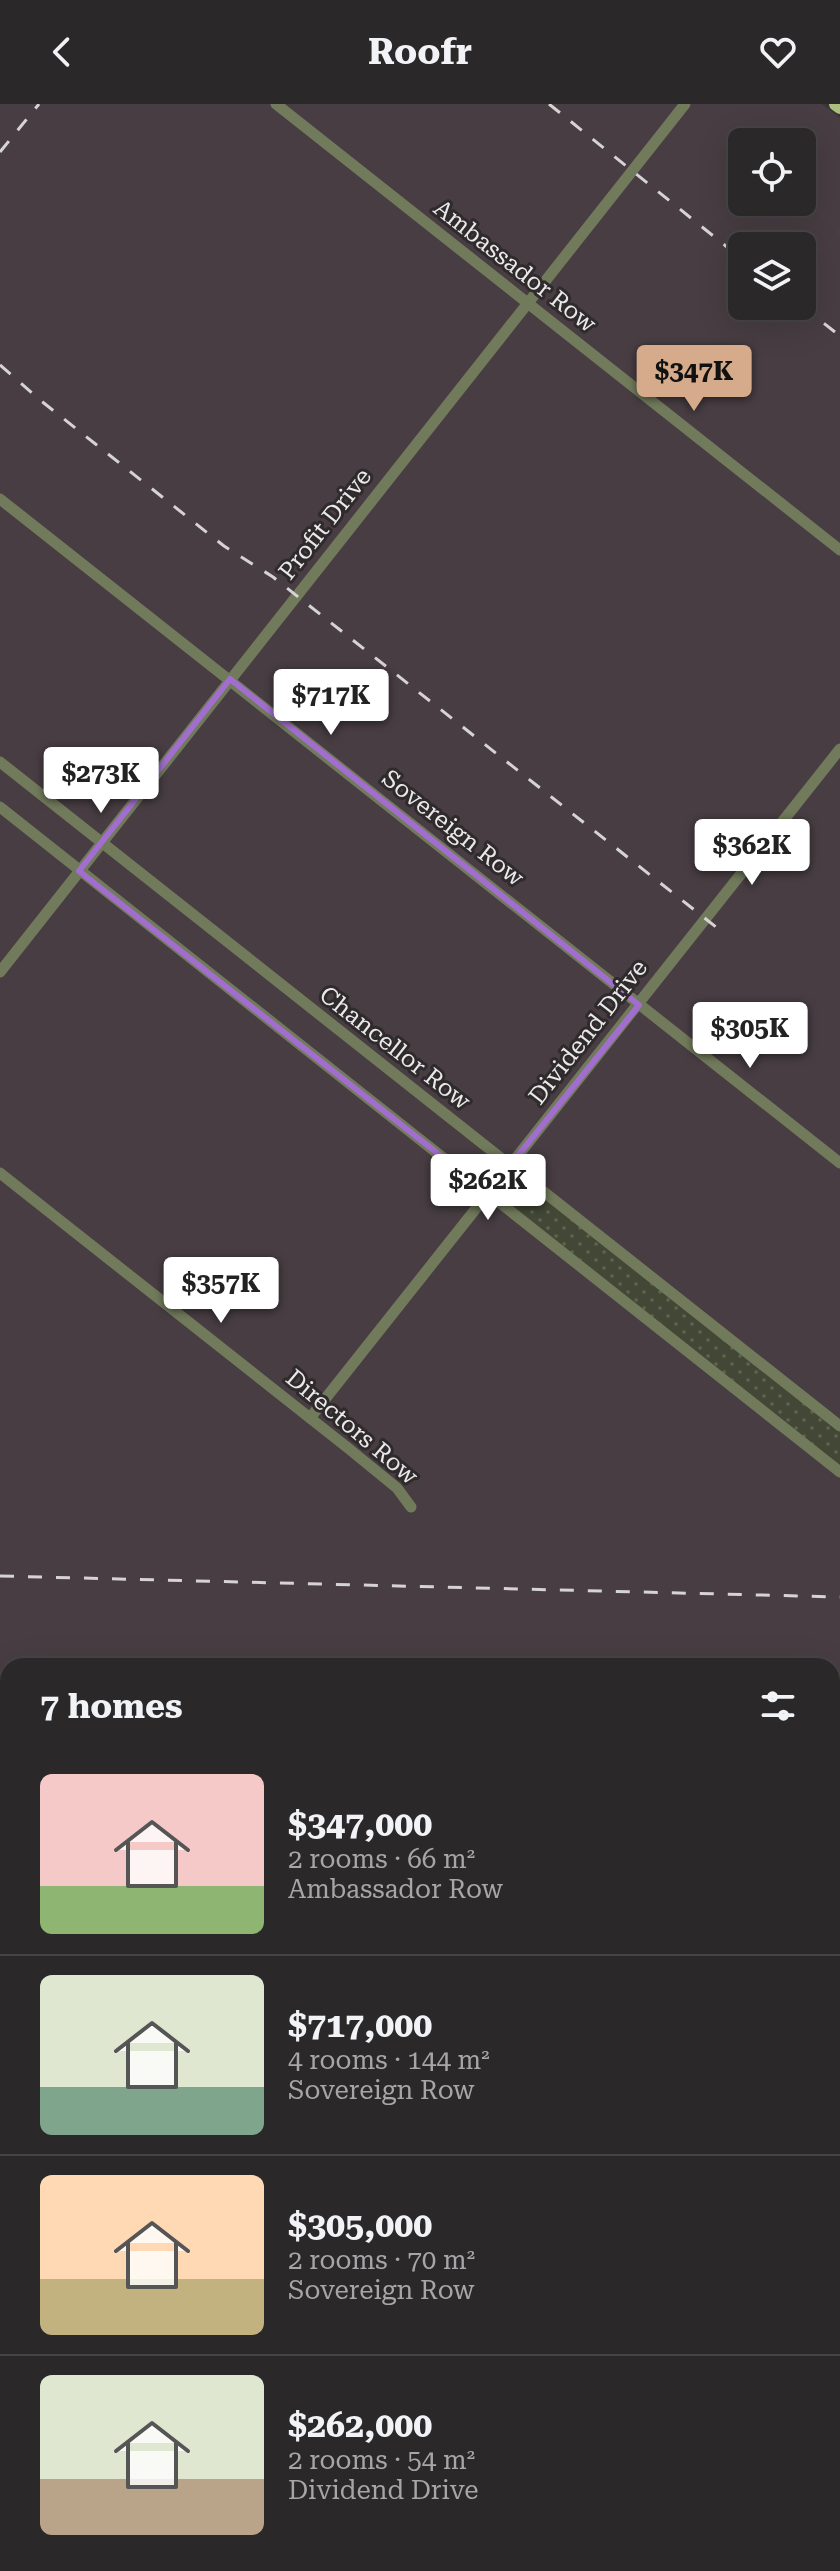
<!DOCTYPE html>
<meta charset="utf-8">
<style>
:root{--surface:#2b2829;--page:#373435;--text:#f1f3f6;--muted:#a6a6a8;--line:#474446;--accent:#d6ab8b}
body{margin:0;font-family:"Roboto Serif",serif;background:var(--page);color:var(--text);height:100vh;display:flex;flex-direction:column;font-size:30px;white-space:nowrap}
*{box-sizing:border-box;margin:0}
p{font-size:26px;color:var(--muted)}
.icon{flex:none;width:44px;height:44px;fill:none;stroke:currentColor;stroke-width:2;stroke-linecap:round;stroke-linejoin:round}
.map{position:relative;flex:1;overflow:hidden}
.side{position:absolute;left:0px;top:1554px;width:840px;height:914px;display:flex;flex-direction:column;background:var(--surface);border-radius:24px 24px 0 0;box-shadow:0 8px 32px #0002,0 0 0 2px var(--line)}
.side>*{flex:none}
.buttons{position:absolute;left:728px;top:24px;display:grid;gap:16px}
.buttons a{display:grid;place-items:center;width:88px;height:88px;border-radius:12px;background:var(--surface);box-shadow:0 8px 32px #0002,0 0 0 2px var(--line);font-size:40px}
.price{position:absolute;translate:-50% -68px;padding:0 18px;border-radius:8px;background:#fff;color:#222;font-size:26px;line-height:52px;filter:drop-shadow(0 2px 4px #0008)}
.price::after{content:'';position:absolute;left:50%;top:48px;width:24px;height:18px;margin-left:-12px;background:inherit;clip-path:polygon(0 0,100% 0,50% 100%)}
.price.active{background:var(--accent);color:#111}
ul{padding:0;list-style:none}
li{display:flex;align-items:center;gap:24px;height:200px;padding:0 40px}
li+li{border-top:2px solid var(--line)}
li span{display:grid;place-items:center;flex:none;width:224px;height:160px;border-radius:12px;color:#555}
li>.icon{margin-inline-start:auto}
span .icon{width:96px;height:96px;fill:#fffc;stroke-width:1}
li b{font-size:34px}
h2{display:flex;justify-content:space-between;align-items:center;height:96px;padding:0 40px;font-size:34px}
header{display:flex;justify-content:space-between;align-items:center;height:104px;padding:0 40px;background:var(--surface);font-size:36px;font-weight:700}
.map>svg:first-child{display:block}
.built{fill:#473d42;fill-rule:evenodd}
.grass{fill:url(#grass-dots)}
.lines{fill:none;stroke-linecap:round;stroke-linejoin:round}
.minor{stroke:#717b5b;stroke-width:11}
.major{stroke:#acbe7c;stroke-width:14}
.rail{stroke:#d6d3d4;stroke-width:3;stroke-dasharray:14 14;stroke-linecap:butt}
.marked{fill:none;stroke:#a26ece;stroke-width:6;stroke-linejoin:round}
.labels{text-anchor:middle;stroke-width:6;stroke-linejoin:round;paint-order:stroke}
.street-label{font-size:24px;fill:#ebe8e9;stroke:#2f2b2d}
</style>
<header><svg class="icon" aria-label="back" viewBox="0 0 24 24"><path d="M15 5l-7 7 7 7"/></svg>Roofr<svg class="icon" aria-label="heart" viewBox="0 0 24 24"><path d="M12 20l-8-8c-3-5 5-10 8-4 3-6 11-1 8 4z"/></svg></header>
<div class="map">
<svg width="840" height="2467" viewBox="0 0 840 2467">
<defs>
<pattern id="grass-dots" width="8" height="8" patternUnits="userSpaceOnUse" patternTransform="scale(2)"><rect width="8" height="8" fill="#424835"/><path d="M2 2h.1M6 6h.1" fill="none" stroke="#5d6252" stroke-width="1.8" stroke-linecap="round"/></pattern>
</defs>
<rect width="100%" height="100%" fill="#393537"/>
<g class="built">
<path d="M0 0H822L840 14V2280H832V1562H8V2272H0ZM742 38H802V98H742ZM742 142H802V202H742Z"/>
<polygon points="0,2316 8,2316 8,2460 832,2460 832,2322 840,2322 840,2467 0,2467"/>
</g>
<path class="grass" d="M518 1076 525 1078 840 1328V1362L508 1099C501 1088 505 1078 518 1076Z"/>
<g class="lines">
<g class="minor">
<polyline points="276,0 840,446"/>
<polyline points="0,395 840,1059"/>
<polyline points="0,658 840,1322"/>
<polyline points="0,703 840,1368"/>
<polyline points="0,868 685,0"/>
<polyline points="0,1069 348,1344 397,1384 411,1403"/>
<polyline points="310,1314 840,645"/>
<polyline points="0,1642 8,1643"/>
<polyline points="832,1664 840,1664"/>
<polyline points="225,2467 225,2460"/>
<polyline points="470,2467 470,2460"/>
<polyline points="666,2467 666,2460"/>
<polyline points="777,2467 777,2460"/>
</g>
<g class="major">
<polyline points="836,0 840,3"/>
<polyline points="0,2284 8,2284"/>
<polyline points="832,2294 840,2294"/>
<polyline points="0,2302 8,2302"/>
<polyline points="832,2310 840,2310"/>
</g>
<g class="rail">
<polyline points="549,0 742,155"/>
<polyline points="0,48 39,0"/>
<polyline points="802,202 840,232"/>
<polyline points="0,261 40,296 224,442 273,473 721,827"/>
<polyline points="0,1472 840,1493"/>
</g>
</g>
<path class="marked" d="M230 575 639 901 488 1089 79 767Z"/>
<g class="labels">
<g class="street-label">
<text transform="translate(515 162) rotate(38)" y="8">Ambassador Row</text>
<text transform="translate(325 420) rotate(-52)" y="8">Profit Drive</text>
<text transform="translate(453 724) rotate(38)" y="8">Sovereign Row</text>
<text transform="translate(588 928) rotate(-52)" y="8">Dividend Drive</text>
<text transform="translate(395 944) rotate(38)" y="8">Chancellor Row</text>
<text transform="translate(352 1323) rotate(40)" y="8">Directors Row</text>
</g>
</g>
</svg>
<div class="buttons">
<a><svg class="icon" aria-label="locate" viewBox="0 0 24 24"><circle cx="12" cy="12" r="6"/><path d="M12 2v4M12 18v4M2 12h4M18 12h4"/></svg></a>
<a><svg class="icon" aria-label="layers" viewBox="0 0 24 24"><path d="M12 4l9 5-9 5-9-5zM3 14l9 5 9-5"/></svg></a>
</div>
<b class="price active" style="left:694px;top:309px">$347K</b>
<b class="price" style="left:331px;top:633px">$717K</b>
<b class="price" style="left:101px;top:711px">$273K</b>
<b class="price" style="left:752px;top:783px">$362K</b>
<b class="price" style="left:750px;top:966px">$305K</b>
<b class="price" style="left:488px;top:1118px">$262K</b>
<b class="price" style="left:221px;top:1221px">$357K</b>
<section class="side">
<h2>7 homes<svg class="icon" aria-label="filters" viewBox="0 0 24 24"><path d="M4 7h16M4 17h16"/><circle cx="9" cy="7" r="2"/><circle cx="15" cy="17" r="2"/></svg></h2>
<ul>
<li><span style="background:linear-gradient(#f6c9c9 70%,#8fb573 0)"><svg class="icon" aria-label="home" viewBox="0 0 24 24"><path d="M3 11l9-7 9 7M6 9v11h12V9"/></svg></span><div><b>$347,000</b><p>2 rooms · 66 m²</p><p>Ambassador Row</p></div></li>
<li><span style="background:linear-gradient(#dfe7d0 70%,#7fa58c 0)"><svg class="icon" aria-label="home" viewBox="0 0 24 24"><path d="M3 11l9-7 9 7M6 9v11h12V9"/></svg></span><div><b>$717,000</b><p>4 rooms · 144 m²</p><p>Sovereign Row</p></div></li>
<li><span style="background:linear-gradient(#ffd9b3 65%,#c2b280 0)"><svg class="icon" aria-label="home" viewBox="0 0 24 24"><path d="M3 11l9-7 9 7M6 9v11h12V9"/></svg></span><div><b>$305,000</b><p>2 rooms · 70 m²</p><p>Sovereign Row</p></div></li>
<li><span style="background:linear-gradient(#dfe7d0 65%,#b9a48a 0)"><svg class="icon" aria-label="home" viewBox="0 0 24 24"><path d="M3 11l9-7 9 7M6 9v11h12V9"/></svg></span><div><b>$262,000</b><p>2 rooms · 54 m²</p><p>Dividend Drive</p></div></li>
</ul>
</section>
</div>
